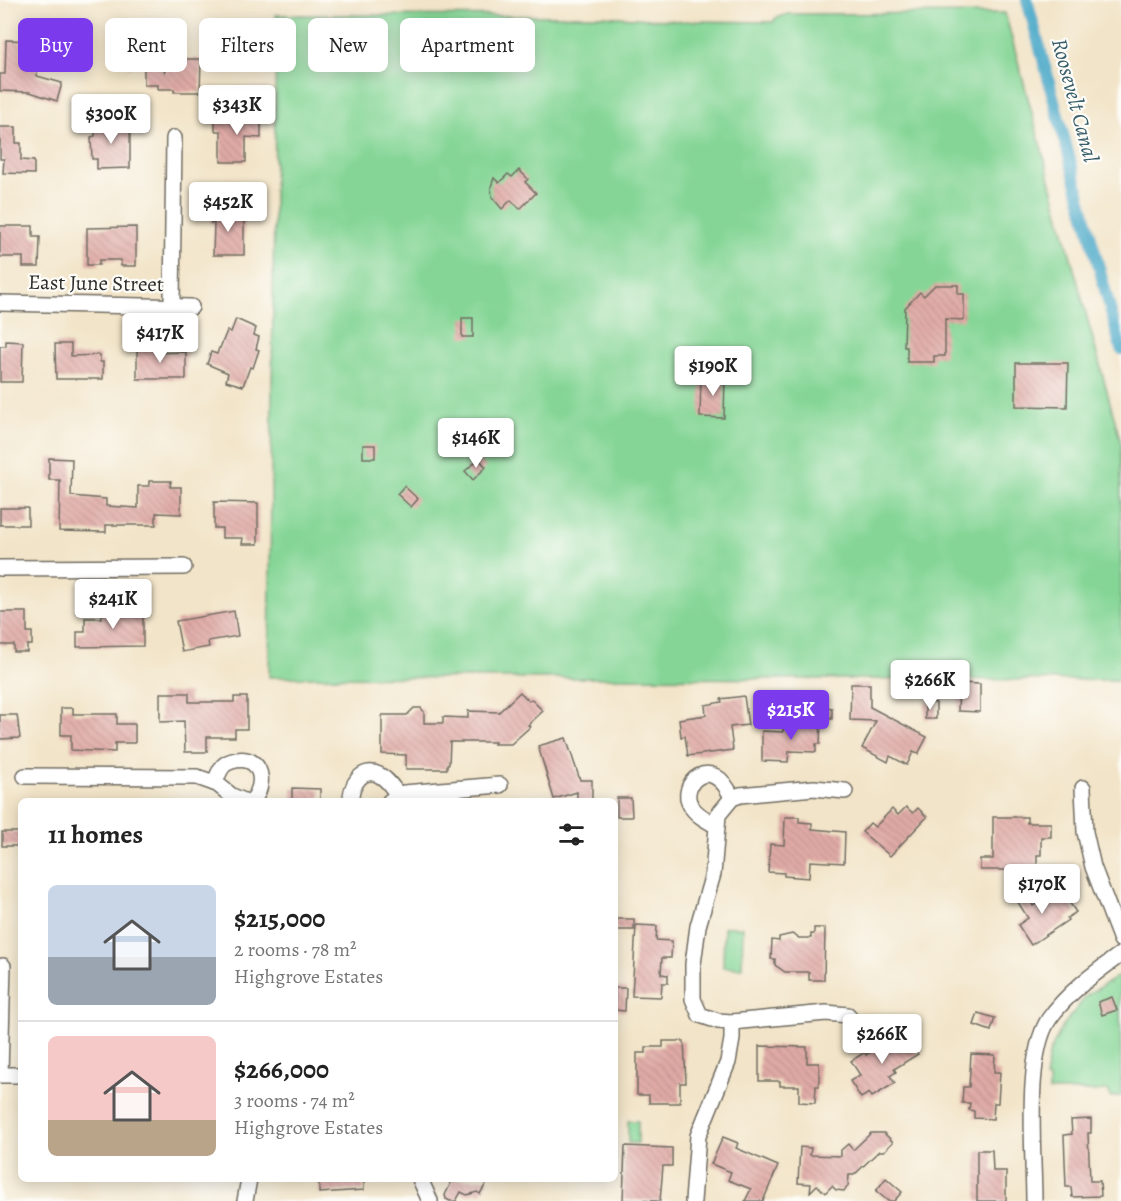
<!DOCTYPE html>
<meta charset="utf-8">
<style>
:root{--surface:#fff;--page:#f2f2f2;--text:#222;--muted:#767676;--line:#e0e0e0;--accent:#7c3aed}
body{margin:0;font-family:Alegreya,serif;background:var(--page);color:var(--text);height:100vh;display:flex;flex-direction:column;font-size:22px;white-space:nowrap}
*{box-sizing:border-box;margin:0}
p{font-size:20px;color:var(--muted)}
.icon{flex:none;width:33px;height:33px;fill:none;stroke:currentColor;stroke-width:2;stroke-linecap:round;stroke-linejoin:round}
.map{position:relative;flex:1;overflow:hidden}
.drawer{position:absolute;left:18px;top:798px;width:600px;height:384px;display:flex;flex-direction:column;background:var(--surface);border-radius:9px;box-shadow:0 3px 15px #0003}
.drawer>*{flex:none}
.top-card{position:absolute;left:18px;top:18px;width:600px;height:54px;display:flex;gap:12px}
.price{position:absolute;translate:-50% -51px;padding:0 14px;border-radius:6px;background:#fff;color:#222;font-size:20px;line-height:39px;filter:drop-shadow(0 2px 3px #0008)}
.price::after{content:'';position:absolute;left:50%;top:36px;width:18px;height:14px;margin-left:-9px;background:inherit;clip-path:polygon(0 0,100% 0,50% 100%)}
.price.active{background:var(--accent);color:#fff}
ul{padding:0;list-style:none}
li{display:flex;align-items:center;gap:18px;height:150px;padding:0 30px}
li+li{border-top:2px solid var(--line)}
li span{display:grid;place-items:center;flex:none;width:168px;height:120px;border-radius:9px;color:#555}
li>.icon{margin-inline-start:auto}
span .icon{width:72px;height:72px;fill:#fffc;stroke-width:1}
li b{font-size:26px}
h2{display:flex;justify-content:space-between;align-items:center;height:72px;padding:0 30px;font-size:26px}
.chip{padding:0 21px;border-radius:9px;background:var(--surface);box-shadow:0 3px 15px #0003;font-size:21px;line-height:54px}
.chip.active{background:var(--accent);color:#fff}
.map>svg:first-child{display:block}
.park{fill:#85d696;stroke:#588060;stroke-width:1.5}
.lines{fill:none;stroke-linecap:round;stroke-linejoin:round}
.canal{stroke:#4aa8c8;stroke-width:12}
.building{fill:url(#building-back-hatch)}
.minor-casing{stroke:#716c62;stroke-width:18}
.minor{stroke:#fff;stroke-width:15}
.labels{text-anchor:middle;stroke-width:4.5;stroke-linejoin:round;paint-order:stroke}
.street-label{font-size:21px;fill:#2b2b2b;stroke:#fdfcf7}
.water-label{font-size:22px;font-style:italic;fill:#375d6a;stroke:#fdfcf7}
</style>
<div class="map">
<svg width="1121" height="1201" viewBox="0 0 1121 1201">
<defs>
<pattern id="building-back-hatch" width="6" height="6" patternUnits="userSpaceOnUse" patternTransform="scale(1.5)"><rect width="6" height="6" fill="#e0aaa6"/><path d="M-1 5l2 2M0 0l6 6M5-1l2 2" fill="none" stroke="#c0928f"/></pattern>
</defs>
<rect width="100%" height="100%" fill="#fdfcf7"/>
<filter id="ink" filterUnits="userSpaceOnUse"><feTurbulence type="fractalNoise" baseFrequency=".0167" numOctaves="2"/><feDisplacementMap in="SourceGraphic" scale="12" xChannelSelector="R" yChannelSelector="G"/><feConvolveMatrix kernelMatrix="1 2 1 2 8 2 1 2 1" color-interpolation-filters="sRGB"/></filter>
<filter id="wash" filterUnits="userSpaceOnUse"><feTurbulence type="fractalNoise" baseFrequency=".008" numOctaves="4" result="noise"/><feDisplacementMap in="SourceGraphic" scale="24" xChannelSelector="R" yChannelSelector="G"/><feGaussianBlur stdDeviation="1.35" result="paint"/><feColorMatrix in="noise" values="0 0 0 0 0 0 0 0 0 0 0 0 0 0 0 0 0 1.4 0 .05"/><feComposite in="paint" operator="in"/></filter>
<g filter="url(#wash)">
<rect width="100%" height="100%" fill="#f2e4c8"/>
<g class="park">
<polygon points="1005,13 1121,443 1121,680 269,677 276,15 603,16 681,21 773,22 776,18 788,14"/>
<polygon points="724,927 743,927 742,968 723,967"/>
<polygon points="1120,975 1121,1096 1110,1097 1109,1091 1049,1091 1049,1079 1045,1079 1049,1054 1062,1027 1087,995"/>
<rect x="628" y="1121" width="10" height="22"/>
</g>
<g class="lines">
<polyline class="canal" points="1027,0 1121,349"/>
</g>
<g id="blocks">
<g class="building">
<polygon points="132,37 146,52 130,68 115,53"/>
<polygon points="6,40 38,41 37,76 62,83 57,101 30,92 0,91 0,74 5,74"/>
<polygon points="166,59 201,59 200,92 174,92 174,89 158,89 158,85 144,85 144,65 159,65 165,72"/>
<polygon points="215,117 261,118 261,138 246,137 246,162 221,162 221,131 215,131"/>
<polygon points="110,118 110,123 130,123 130,168 97,169 97,159 92,159 91,137 95,136 95,119"/>
<polygon points="0,127 16,127 16,143 21,143 21,160 34,161 34,174 3,173 4,159 0,159"/>
<polygon points="519,170 528,179 525,182 536,193 520,209 511,200 502,209 492,197 491,187 494,178 499,183 508,174 512,177"/>
<polygon points="211,208 229,208 228,214 244,214 244,255 213,255 214,223 211,223"/>
<polygon points="0,226 33,226 33,237 40,237 39,267 23,267 23,257 0,257"/>
<polygon points="136,227 136,266 121,266 121,260 99,260 99,265 87,265 87,228"/>
<polygon points="935,285 958,285 958,294 964,294 964,320 945,319 945,356 934,356 934,362 907,362 907,347 904,347 905,308 920,292 924,296"/>
<rect x="462" y="318" width="11" height="19"/>
<polygon points="236,319 256,328 254,335 259,337 256,349 259,350 253,368 250,367 243,386 226,381 228,373 207,364 211,352 217,354 219,348 220,348 227,331 231,332"/>
<polygon points="6,341 23,342 22,382 0,382 0,346 6,346"/>
<polygon points="55,344 71,344 71,356 100,355 100,362 103,362 103,379 56,379"/>
<polygon points="137,344 154,344 154,353 186,352 186,379 137,379"/>
<polygon points="1016,363 1068,363 1067,407 1016,406"/>
<polygon points="701,376 725,376 724,418 700,417"/>
<rect x="363" y="445" width="12" height="13"/>
<polygon points="49,458 72,459 71,496 106,499 106,506 138,508 138,486 149,486 149,481 171,481 170,487 181,487 181,514 156,513 156,525 106,525 106,532 59,531 60,480 49,480"/>
<polygon points="479,459 486,467 473,480 465,471"/>
<polygon points="404,486 418,499 411,507 397,494"/>
<polygon points="214,502 258,503 258,544 242,544 243,538 222,538 222,528 214,528"/>
<rect x="0" y="508" width="28" height="17"/>
<polygon points="121,607 131,607 131,614 143,613 143,646 77,647 77,632 85,632 85,618 102,618 102,613 121,612"/>
<polygon points="234,611 238,636 208,641 209,647 182,652 176,621"/>
<polygon points="0,612 27,612 27,632 32,632 32,645 27,645 27,652 14,652 14,645 0,645"/>
<polygon points="959,683 980,684 980,712 958,711"/>
<polygon points="851,684 870,684 870,707 927,737 918,754 913,752 907,765 890,756 888,762 862,748 876,721 850,720"/>
<polygon points="520,692 529,701 531,699 543,711 528,725 530,727 511,744 494,744 495,742 450,742 449,764 447,764 447,769 406,769 406,755 382,754 382,715 407,715 414,708 421,708 424,712 424,723 443,723 443,717 468,718 468,711 499,712"/>
<polygon points="160,693 189,693 189,702 234,702 234,697 247,697 247,729 235,729 235,737 207,737 207,752 185,752 184,721 160,722"/>
<polygon points="744,696 748,725 730,727 733,750 688,756 685,736 681,737 679,719 706,715 705,705 722,702 721,699"/>
<polygon points="925,702 936,703 936,719 925,719"/>
<polygon points="819,707 832,708 832,719 818,718"/>
<polygon points="61,708 73,708 73,714 117,714 117,724 135,724 135,743 115,743 115,752 71,750 71,735 61,735"/>
<polygon points="0,715 17,715 20,738 0,739"/>
<polygon points="806,721 821,721 820,744 816,744 816,752 789,751 788,762 762,761 762,731 783,732 783,724 806,725"/>
<polygon points="566,738 580,780 592,780 592,801 577,801 577,792 554,799 538,746"/>
<polygon points="292,788 320,789 320,801 292,801"/>
<polygon points="617,798 631,798 632,817 617,817"/>
<polygon points="906,807 913,813 918,808 927,817 890,856 862,832 870,823 875,827 892,809 898,815"/>
<polygon points="785,817 799,817 799,822 812,823 812,829 845,832 844,863 810,861 809,878 784,876 784,873 768,872 770,844 784,845"/>
<polygon points="993,817 1027,817 1027,823 1051,823 1051,837 1041,837 1041,855 1037,855 1037,870 980,870 980,859 993,859"/>
<rect x="2" y="832" width="19" height="14"/>
<polygon points="1024,885 1033,906 1042,900 1045,905 1063,893 1076,912 1067,918 1068,920 1031,945 1018,925 1028,918 1011,891"/>
<rect x="615" y="919" width="19" height="11"/>
<polygon points="636,925 657,926 656,940 672,941 671,958 662,958 661,974 668,975 668,983 662,983 661,997 632,996"/>
<polygon points="814,928 825,928 824,980 809,980 809,972 785,972 775,965 775,959 771,959 772,940 779,941 779,937 792,934 799,938 811,938 811,934 814,934"/>
<polygon points="615,988 626,988 625,1011 615,1010"/>
<polygon points="1112,997 1117,1010 1102,1015 1098,1002"/>
<polygon points="978,1013 995,1018 991,1031 974,1025"/>
<polygon points="903,1031 918,1054 894,1069 896,1072 890,1076 895,1083 872,1097 869,1093 861,1098 850,1081 860,1075 851,1061 865,1052 866,1055"/>
<polygon points="663,1041 684,1041 686,1083 680,1083 680,1103 649,1103 649,1095 637,1095 637,1053 646,1053 646,1047 663,1047"/>
<polygon points="759,1046 807,1047 807,1063 819,1063 819,1086 816,1086 815,1103 799,1102 799,1086 780,1086 780,1081 759,1081"/>
<polygon points="971,1054 995,1055 994,1072 1000,1072 998,1103 994,1103 993,1119 974,1118 974,1111 969,1110 970,1103 962,1103 963,1087 969,1087"/>
<polygon points="1091,1119 1091,1133 1088,1133 1090,1181 1100,1181 1101,1196 1072,1197 1071,1187 1066,1187 1064,1135 1072,1134 1071,1120"/>
<polygon points="871,1133 884,1133 893,1142 884,1151 879,1151 854,1175 849,1175 848,1186 844,1191 836,1190 832,1186 825,1193 817,1185 810,1192 811,1184 798,1183 800,1147 811,1148 810,1155 841,1156 841,1150 848,1144 853,1150"/>
<polygon points="723,1137 738,1143 736,1148 778,1166 763,1201 745,1201 751,1189 728,1180 731,1172 711,1164"/>
<polygon points="625,1146 672,1148 672,1166 663,1166 660,1201 623,1200"/>
<polygon points="977,1150 992,1150 993,1171 1006,1171 1006,1201 977,1201"/>
<polygon points="886,1178 902,1192 894,1201 888,1201 876,1191"/>
<polygon points="319,1179 364,1179 364,1190 319,1193"/>
<polygon points="453,1179 489,1179 480,1194 477,1192 467,1195 461,1192 456,1201 450,1201 446,1199 445,1195"/>
</g>
</g>
</g>
<g filter="url(#ink)">
<use href="#blocks" fill-opacity="0" stroke="#716c62" stroke-width="1.5"/>
<g class="lines">
<defs>
<g id="minor">
<polyline points="0,303 191,307"/>
<polyline points="172,305 174,138"/>
<polyline points="0,568 184,567"/>
<polyline points="25,776 197,777 217,784 232,796 244,801"/>
<path d="M214 783C217 778 219 771 223 766 226 763 231 761 236 760 262 755 267 785 252 801"/>
<polyline points="1083,788 1085,832 1093,867 1121,940"/>
<polyline points="845,791 814,788 740,795 732,798 718,815 713,874 698,926 693,964 693,999 700,1015 718,1021 732,1022 826,1013 848,1015"/>
<path d="M351 801C350 786 362 766 379 775 388 779 393 789 399 796"/>
<polyline points="390,801 404,793 500,785"/>
<path d="M717 826C708 821 696 815 691 806 677 785 712 751 732 798"/>
<polyline points="3,966 0,1075 21,1075"/>
<polyline points="420,1179 430,1201"/>
<polyline points="245,1201 249,1179"/>
<polyline points="693,1201 698,1136 728,1062 732,1039 732,1022"/>
<path d="M1034 1201C1034 1155 1024 1056 1049 1019 1068 992 1095 973 1121 954"/>
</g>
</defs>
<use href="#minor" class="minor-casing"/>
<use href="#minor" class="minor"/>
</g>
</g>
<g class="labels">
<g class="street-label">
<text transform="translate(96 283) rotate(1)" y="7">East June Street</text>
</g>
<g class="water-label">
<text transform="translate(1076 100) rotate(75)" y="8">Roosevelt Canal</text>
</g>
</g>
</svg>
<b class="price" style="left:237px;top:136px">$343K</b>
<b class="price" style="left:111px;top:145px">$300K</b>
<b class="price" style="left:228px;top:233px">$452K</b>
<b class="price" style="left:160px;top:364px">$417K</b>
<b class="price" style="left:713px;top:397px">$190K</b>
<b class="price" style="left:476px;top:469px">$146K</b>
<b class="price" style="left:113px;top:630px">$241K</b>
<b class="price" style="left:930px;top:711px">$266K</b>
<b class="price active" style="left:791px;top:741px">$215K</b>
<b class="price" style="left:1042px;top:915px">$170K</b>
<b class="price" style="left:882px;top:1065px">$266K</b>
<div class="top-card">
<a class="chip active">Buy</a>
<a class="chip">Rent</a>
<a class="chip">Filters</a>
<a class="chip">New</a>
<a class="chip">Apartment</a>
</div>
<section class="drawer">
<h2>11 homes<svg class="icon" aria-label="filters" viewBox="0 0 24 24"><path d="M4 7h16M4 17h16"/><circle cx="9" cy="7" r="2"/><circle cx="15" cy="17" r="2"/></svg></h2>
<ul>
<li><span style="background:linear-gradient(#c9d6e8 60%,#9aa5b1 0)"><svg class="icon" aria-label="home" viewBox="0 0 24 24"><path d="M3 11l9-7 9 7M6 9v11h12V9"/></svg></span><div><b>$215,000</b><p>2 rooms · 78 m²</p><p>Highgrove Estates</p></div></li>
<li><span style="background:linear-gradient(#f6c9c9 70%,#b9a48a 0)"><svg class="icon" aria-label="home" viewBox="0 0 24 24"><path d="M3 11l9-7 9 7M6 9v11h12V9"/></svg></span><div><b>$266,000</b><p>3 rooms · 74 m²</p><p>Highgrove Estates</p></div></li>
</ul>
</section>
</div>
